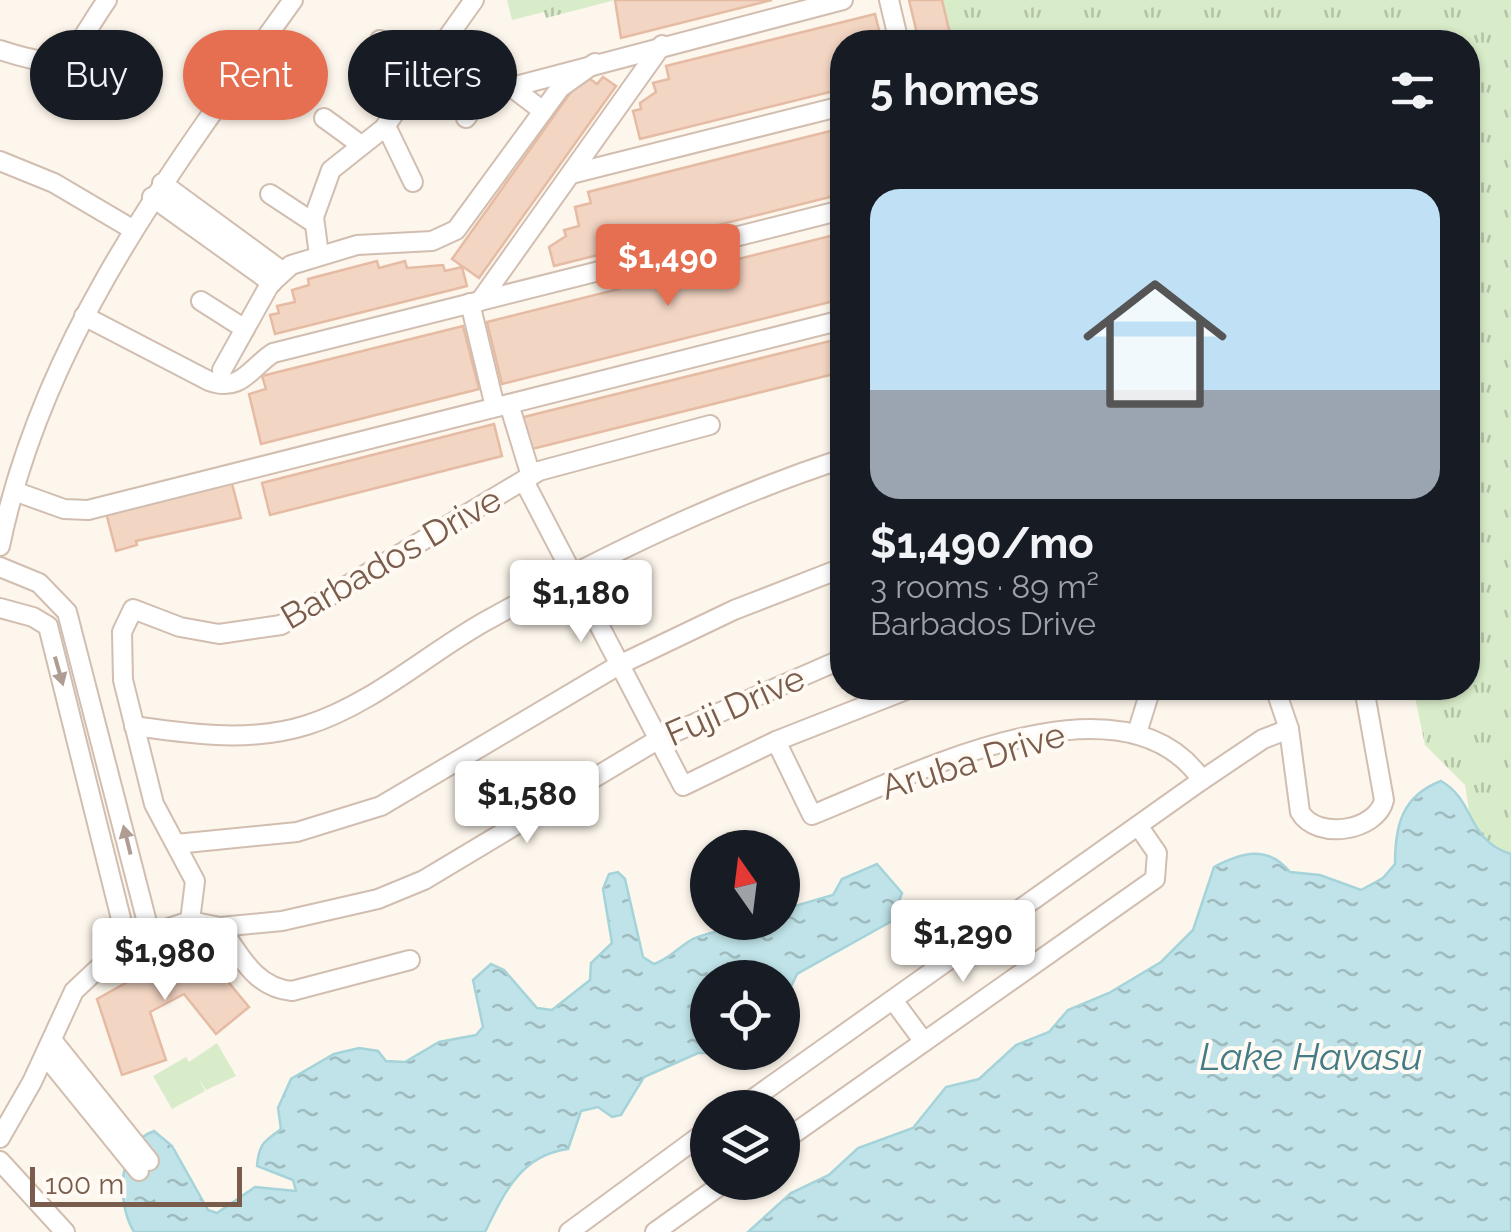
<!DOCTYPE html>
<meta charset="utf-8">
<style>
:root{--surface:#171b24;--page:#20242c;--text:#f1f3f6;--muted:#9ea1a6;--accent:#e76f51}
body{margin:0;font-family:Raleway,sans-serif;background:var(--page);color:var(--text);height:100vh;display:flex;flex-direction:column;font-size:38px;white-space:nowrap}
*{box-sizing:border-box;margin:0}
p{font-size:32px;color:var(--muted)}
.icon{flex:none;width:55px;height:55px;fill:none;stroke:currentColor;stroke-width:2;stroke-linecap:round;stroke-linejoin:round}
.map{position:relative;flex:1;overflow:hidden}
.panel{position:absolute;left:830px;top:30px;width:650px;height:670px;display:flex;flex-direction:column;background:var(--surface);border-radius:40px;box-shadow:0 2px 8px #0004}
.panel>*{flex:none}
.guide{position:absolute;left:30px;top:30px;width:650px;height:90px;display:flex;gap:20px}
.needle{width:65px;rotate:346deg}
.buttons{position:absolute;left:690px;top:830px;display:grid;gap:20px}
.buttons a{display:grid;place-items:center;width:110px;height:110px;border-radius:50%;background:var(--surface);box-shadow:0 2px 8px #0004;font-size:50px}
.scale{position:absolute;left:30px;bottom:25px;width:212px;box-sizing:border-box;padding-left:10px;border:5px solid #7a5c4d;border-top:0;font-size:28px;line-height:35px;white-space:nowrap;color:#7a5c4d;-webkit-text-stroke:8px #fffaf3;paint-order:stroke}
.price{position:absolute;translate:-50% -85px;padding:0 22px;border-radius:10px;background:#fff;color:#222;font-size:32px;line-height:65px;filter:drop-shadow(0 2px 5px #0008)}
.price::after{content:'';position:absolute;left:50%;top:60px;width:30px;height:22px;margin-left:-15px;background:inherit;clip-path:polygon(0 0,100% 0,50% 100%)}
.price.active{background:var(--accent);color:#fff}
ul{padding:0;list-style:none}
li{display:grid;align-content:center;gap:20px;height:530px;padding:0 40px}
li span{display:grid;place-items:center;height:310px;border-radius:30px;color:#555}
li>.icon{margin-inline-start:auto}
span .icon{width:180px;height:180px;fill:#fffc;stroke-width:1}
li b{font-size:42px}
h2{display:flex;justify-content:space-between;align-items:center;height:120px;padding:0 40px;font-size:42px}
.chip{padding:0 35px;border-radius:45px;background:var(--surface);box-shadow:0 2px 8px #0004;font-size:35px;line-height:90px}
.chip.active{background:var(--accent);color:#fff}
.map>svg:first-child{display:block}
.grass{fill:url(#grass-tufts)}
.garden{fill:#d8ecc9}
.water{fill:url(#water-ripples);stroke:#a5d3da;stroke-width:2.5}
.building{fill:#f3d5c3;stroke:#e6bba3;stroke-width:2.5}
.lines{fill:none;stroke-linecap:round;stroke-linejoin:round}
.minor-casing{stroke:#d1beb0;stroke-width:22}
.minor{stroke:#fff;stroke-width:18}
.oneway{fill:#af9d94}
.labels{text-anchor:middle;stroke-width:8;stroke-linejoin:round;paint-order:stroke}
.street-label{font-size:35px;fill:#7a5c4d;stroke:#fffaf3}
.water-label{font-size:38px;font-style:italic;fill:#437c86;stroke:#fffaf3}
</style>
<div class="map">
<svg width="1511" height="1232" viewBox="0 0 1511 1232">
<defs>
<pattern id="grass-tufts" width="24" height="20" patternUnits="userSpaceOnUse" patternTransform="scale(2.5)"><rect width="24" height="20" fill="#d8ecc9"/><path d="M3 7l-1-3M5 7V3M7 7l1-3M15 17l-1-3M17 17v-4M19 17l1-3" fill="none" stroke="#b4c2a5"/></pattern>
<pattern id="water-ripples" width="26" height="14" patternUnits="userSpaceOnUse" patternTransform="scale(2.5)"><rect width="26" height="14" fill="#bfe3e8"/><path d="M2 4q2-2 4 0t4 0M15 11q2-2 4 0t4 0" fill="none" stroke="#a0bbbe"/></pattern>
</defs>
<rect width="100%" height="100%" fill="#fdf6ec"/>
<g class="grass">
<polygon points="507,0 615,0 546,18 544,12 512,20"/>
<polygon points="942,0 1511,0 1511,854 1479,836 1471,822 1465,785 1425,745 1413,688 1468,688 1468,42 952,42"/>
</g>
<polygon class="garden" points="217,1043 236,1076 206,1090 199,1079 205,1091 172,1109 153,1076 186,1057 189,1062"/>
<g class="water">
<path d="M1441 781C1476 801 1466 840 1511 854V1232H748L791 1193 829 1175 858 1148 913 1128 946 1087 979 1079 1016 1045 1049 1032 1068 1010 1109 993 1161 962 1193 930 1214 867C1242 852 1268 845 1290 872L1320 875 1361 890 1383 878 1395 864C1395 825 1402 796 1441 781Z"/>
<path d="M877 864 902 893 892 921 797 974 783 1004 782 978H708V1052L713 1053H698L644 1077 621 1115 612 1117 598 1107 581 1111 568 1149C521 1155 504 1193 485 1232H134C116 1203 117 1144 154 1131L172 1146 208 1210 217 1213 255 1187 296 1191 293 1180 257 1166C259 1142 265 1142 281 1129L278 1108 291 1079 334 1054 359 1048 378 1051 386 1061 405 1062 439 1042 476 1035 483 1027 473 980 491 964 504 970 537 1008 552 1010 590 980 591 963 612 943 603 889 609 874 618 872 625 879 643 957 654 964C671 958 676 949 691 940 705 932 717 935 730 923L782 922 783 904 795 906 833 895 842 879Z"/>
</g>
<g class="building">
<polygon points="615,0 772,0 621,38"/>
<polygon points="909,0 942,0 952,42 919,42"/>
<polygon points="875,14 882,42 842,42 842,89 640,139 633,111 641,109 640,103 656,92 653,83 669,79 666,66"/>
<polygon points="603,77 616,86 479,278 452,259 573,89 590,79 597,84"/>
<polygon points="842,128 842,194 554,266 549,247 566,236 564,230 579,226 575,207 591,203 588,192"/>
<polygon points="842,233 842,299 502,384 487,322"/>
<polygon points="377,261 379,268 405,261 407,268 443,265 445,271 462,267 467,286 275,334 270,315 279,313 277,306 295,302 292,290 309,285 308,279"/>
<polygon points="463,326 479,389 261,444 249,394 266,389 262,376"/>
<polygon points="842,338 842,372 528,450 520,418"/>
<polygon points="494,424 502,456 270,515 262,483"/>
<polygon points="230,476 241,518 136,541 137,545 116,551 105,509"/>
<polygon points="196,943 249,1007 216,1034 184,994 150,1012 166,1060 122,1075 97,999 129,981 123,971 159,952 164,961"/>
</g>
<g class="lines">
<defs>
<g id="minor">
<polyline points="889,0 899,42"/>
<polyline points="447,38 474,0"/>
<polyline points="380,40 423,72"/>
<path d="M0 50C74 74 67 58 107 0"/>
<polyline points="512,87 843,0"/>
<polyline points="324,118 361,145"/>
<polyline points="466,118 497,75"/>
<polyline points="386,126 413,182"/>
<polyline points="0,161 54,183 132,229"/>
<polyline points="571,174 842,106"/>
<polyline points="162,183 282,271"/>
<polyline points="270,194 314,223"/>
<polyline points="152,197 272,283"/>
<polyline points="319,255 314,217 331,170 384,128 447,38 543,111"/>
<polyline points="201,301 245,329"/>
<polyline points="480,301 662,45"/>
<polyline points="470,303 495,407"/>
<path d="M84 316 209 381C241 393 250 368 273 353L842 210"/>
<polyline points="222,370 270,284 291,265 357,245 432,241 456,230 560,88 595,63"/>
<polyline points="509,404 531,476"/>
<polyline points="524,481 683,786 776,741 911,688"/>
<polyline points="14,491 64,509 88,510 842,320"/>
<path d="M0 546C43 337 172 169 293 0"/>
<polyline points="0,567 39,583 67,612 150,934"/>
<polyline points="0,608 33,617 48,626 128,947"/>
<path d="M1275 688 1289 729 1300 812C1317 841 1377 831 1384 800L1364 688"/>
<path d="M134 726C192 734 250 743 307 725 371 705 426 655 484 622 599 558 717 500 842 459"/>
<polyline points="1137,733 1151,688"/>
<path d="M776 741 812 815C912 775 1122 665 1202 780"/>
<polyline points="176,844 297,832 381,806 619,665 734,610 842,568"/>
<polyline points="190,921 195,881 154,804 123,680 122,632 133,609 180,627 219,634 281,625 539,471 710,425"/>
<path d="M220 927C240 955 255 988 292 991L410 960"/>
<polyline points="893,1000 924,1042"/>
<polyline points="52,1040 149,1161"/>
<polyline points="45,1055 139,1171"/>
<polyline points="740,1108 1202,780 1263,739 1289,729"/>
<polyline points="0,1138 32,1082 74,991 106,961 150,934 190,921 220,927 282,921 378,899 424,880 659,739 842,659"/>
<polyline points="782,1142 1155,879 1157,853 1139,827"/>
<polyline points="0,1161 65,1232"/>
<polyline points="569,1232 708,1130"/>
<polyline points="655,1232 725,1182"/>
</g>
</defs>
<use href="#minor" class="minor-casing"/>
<use href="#minor" class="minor"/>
</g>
<defs><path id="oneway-solid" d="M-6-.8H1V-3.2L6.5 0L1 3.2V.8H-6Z" transform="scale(2.5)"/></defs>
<g class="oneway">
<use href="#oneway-solid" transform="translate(59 671) rotate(74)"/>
<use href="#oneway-solid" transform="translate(127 840) rotate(-104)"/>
</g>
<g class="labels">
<g class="street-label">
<text transform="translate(391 558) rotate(-30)" y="12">Barbados Drive</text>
<text transform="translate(735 706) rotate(-24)" y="12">Fuji Drive</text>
<text transform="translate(973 761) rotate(-17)" y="12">Aruba Drive</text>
</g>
<g class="water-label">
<text x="1311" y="1070">Lake Havasu</text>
</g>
</g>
</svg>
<div class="buttons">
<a><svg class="needle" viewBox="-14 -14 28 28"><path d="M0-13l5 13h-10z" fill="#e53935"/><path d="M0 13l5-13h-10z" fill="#9ea1a6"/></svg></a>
<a><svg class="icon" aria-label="locate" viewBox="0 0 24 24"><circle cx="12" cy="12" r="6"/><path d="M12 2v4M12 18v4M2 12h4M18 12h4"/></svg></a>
<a><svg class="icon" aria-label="layers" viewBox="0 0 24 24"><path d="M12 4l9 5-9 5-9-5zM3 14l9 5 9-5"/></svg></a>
</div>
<div class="scale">100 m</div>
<b class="price active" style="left:668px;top:309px">$1,490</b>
<b class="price" style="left:581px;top:645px">$1,180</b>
<b class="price" style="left:527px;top:846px">$1,580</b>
<b class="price" style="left:963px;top:985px">$1,290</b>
<b class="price" style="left:165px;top:1003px">$1,980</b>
<div class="guide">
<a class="chip">Buy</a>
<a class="chip active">Rent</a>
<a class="chip">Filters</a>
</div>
<section class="panel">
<h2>5 homes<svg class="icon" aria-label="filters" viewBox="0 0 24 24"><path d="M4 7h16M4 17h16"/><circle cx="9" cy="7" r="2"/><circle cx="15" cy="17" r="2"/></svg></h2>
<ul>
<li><span style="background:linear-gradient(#bfe0f5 65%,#9aa5b1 0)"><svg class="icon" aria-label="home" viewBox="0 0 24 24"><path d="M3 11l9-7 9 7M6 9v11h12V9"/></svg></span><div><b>$1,490/mo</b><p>3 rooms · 89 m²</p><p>Barbados Drive</p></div></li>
</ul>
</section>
</div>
